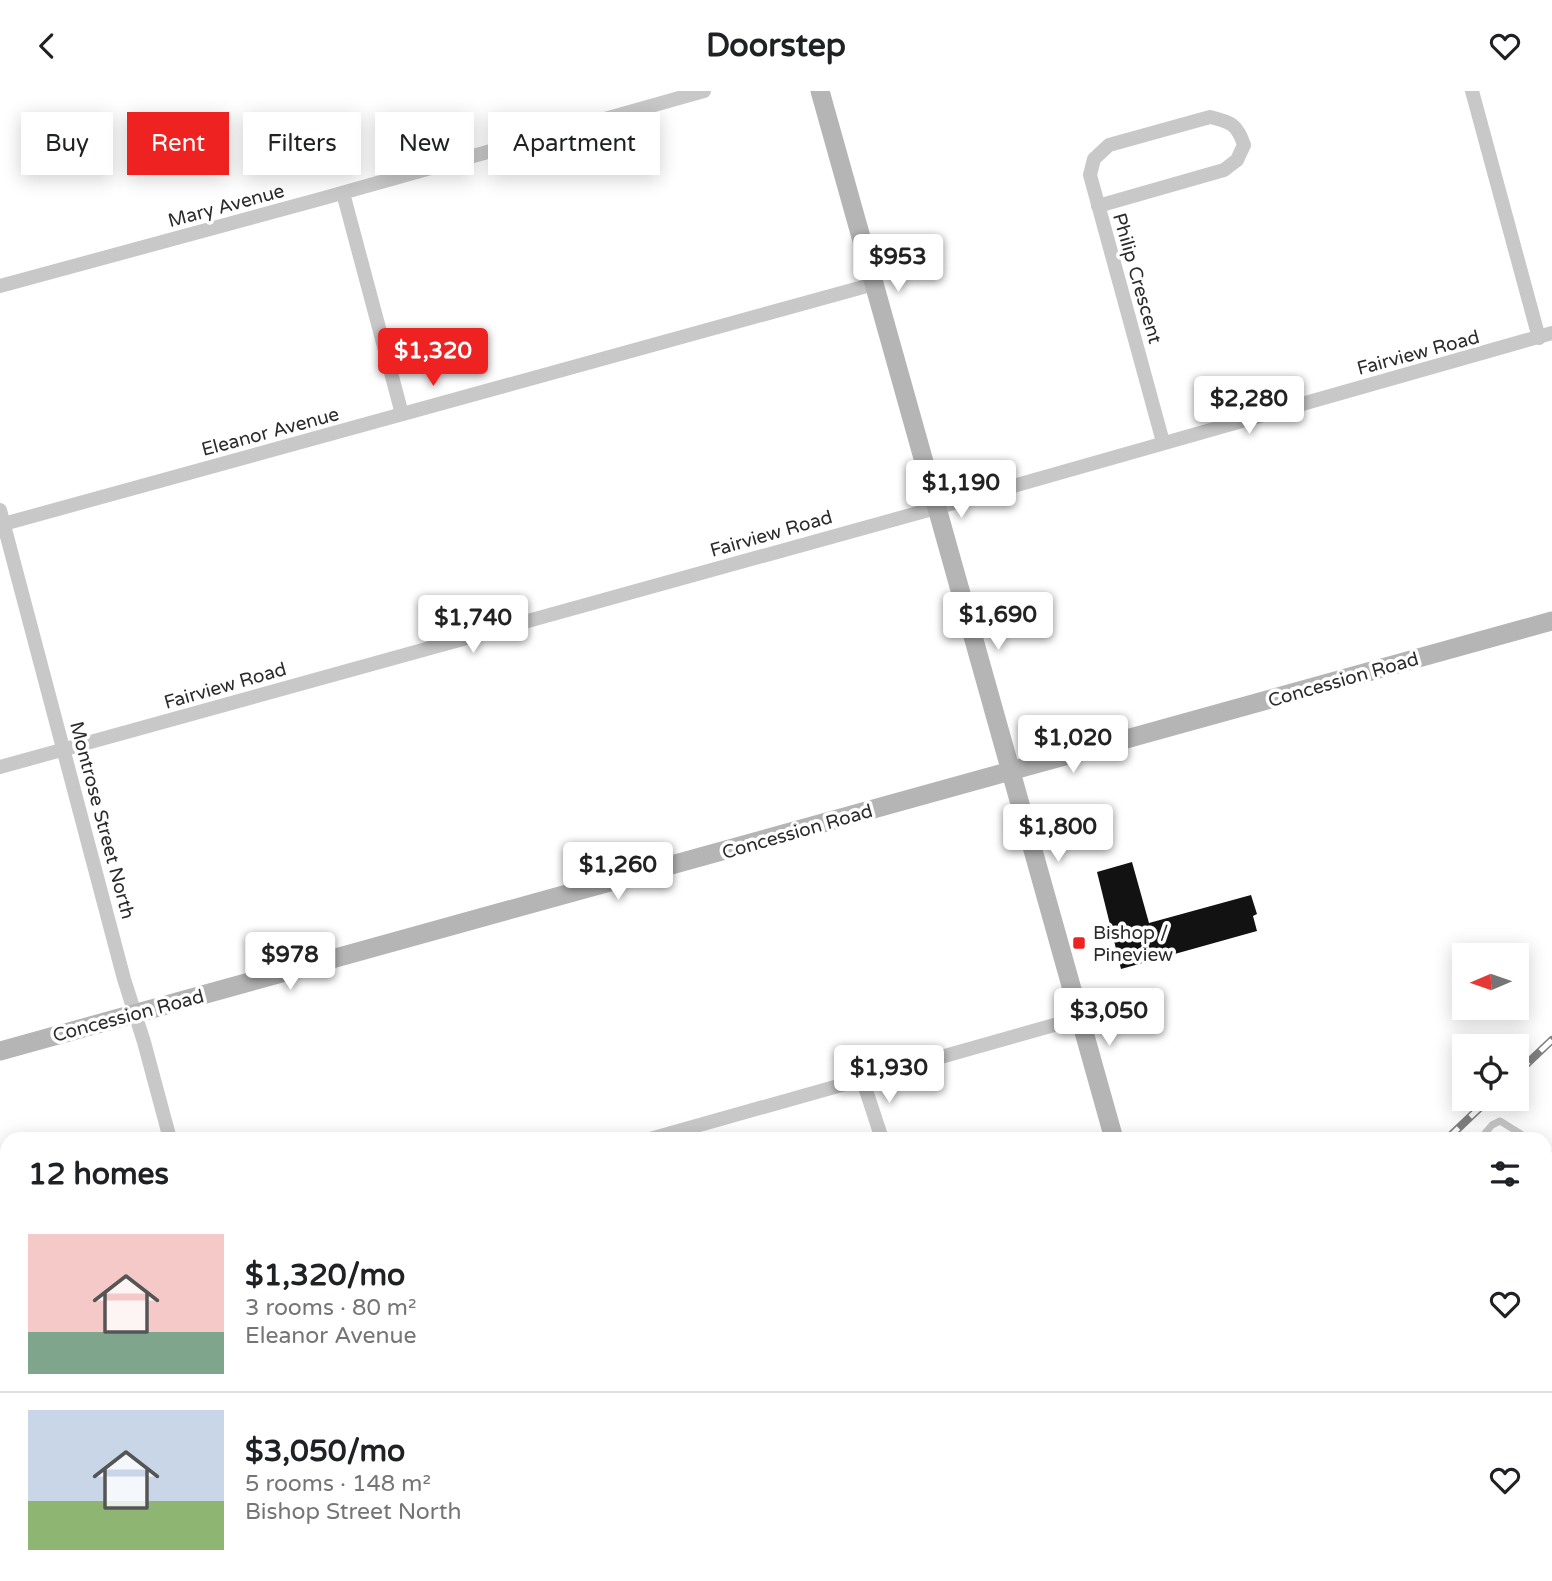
<!DOCTYPE html>
<meta charset="utf-8">
<style>
:root{--surface:#fff;--page:#f6f6f6;--text:#202124;--muted:#757577;--line:#e0e0e0;--accent:#ee2321}
body{margin:0;font-family:"Varela Round",sans-serif;background:var(--page);color:var(--text);height:100vh;display:flex;flex-direction:column;font-size:26px;white-space:nowrap}
*{box-sizing:border-box;margin:0}
p{font-size:23px;color:var(--muted)}
.icon{flex:none;width:38px;height:38px;fill:none;stroke:currentColor;stroke-width:2;stroke-linecap:round;stroke-linejoin:round}
.map{position:relative;flex:1;overflow:hidden}
.side{position:absolute;left:0px;top:1041px;width:1552px;height:450px;display:flex;flex-direction:column;background:var(--surface);border-radius:21px 21px 0 0;box-shadow:0 4px 18px #0003}
.side>*{flex:none}
.top-card{position:absolute;left:21px;top:21px;width:700px;height:63px;display:flex;gap:14px}
.needle{width:46px;rotate:268deg}
.buttons{position:absolute;left:1452px;top:852px;display:grid;gap:14px}
.buttons a{display:grid;place-items:center;width:77px;height:77px;border-radius:0px;background:var(--surface);box-shadow:0 4px 18px #0003;font-size:35px}
.price{position:absolute;translate:-50% -60px;padding:0 16px;border-radius:7px;background:#fff;color:#222;font-size:23px;line-height:46px;filter:drop-shadow(0 2px 4px #0008)}
.price::after{content:'';position:absolute;left:50%;top:42px;width:21px;height:16px;margin-left:-10px;background:inherit;clip-path:polygon(0 0,100% 0,50% 100%)}
.price.selected{background:var(--accent);color:#fff}
ul{padding:0;list-style:none}
li{display:flex;align-items:center;gap:21px;height:175px;padding:0 28px}
li+li{border-top:2px solid var(--line)}
li span{display:grid;place-items:center;flex:none;width:196px;height:140px;border-radius:0px;color:#555}
li>.icon{margin-inline-start:auto}
span .icon{width:84px;height:84px;fill:#fffc;stroke-width:1}
li b{font-size:30px}
h2{display:flex;justify-content:space-between;align-items:center;height:84px;padding:0 28px;font-size:30px}
.chip{padding:0 24px;border-radius:0px;background:var(--surface);box-shadow:0 4px 18px #0003;font-size:24px;line-height:63px}
.chip.selected{background:var(--accent);color:#fff}
header{display:flex;justify-content:space-between;align-items:center;height:91px;padding:0 28px;background:var(--surface);font-size:32px;font-weight:700}
.map>svg:first-child{display:block}
.green{fill:#e0ebd7}
.building{fill:#121212}
.lines{fill:none;stroke-linecap:round;stroke-linejoin:round}
.lane{stroke:#c8c8c8;stroke-width:7}
.street{stroke:#c8c8c8;stroke-width:14}
.secondary{stroke:#b5b5b5;stroke-width:19}
.rail-casing{stroke:#808080;stroke-width:8}
.rail{stroke:#fff;stroke-width:5;stroke-dasharray:16;stroke-linecap:butt}
.poi-dot{fill:#ee2321;stroke:#fff;stroke-width:2.5}
.labels{text-anchor:middle;stroke-width:7;stroke-linejoin:round;paint-order:stroke}
.street-label{font-size:19px;fill:#2b2b2b;stroke:#fff}
.poi-label{font-size:19px;fill:#2b2b2b;stroke:#fff;text-anchor:start}
</style>
<header><svg class="icon" aria-label="back" viewBox="0 0 24 24"><path d="M15 5l-7 7 7 7"/></svg>Doorstep<svg class="icon" aria-label="heart" viewBox="0 0 24 24"><path d="M12 20l-8-8c-3-5 5-10 8-4 3-6 11-1 8 4z"/></svg></header>
<div class="map">
<svg width="1552" height="1490" viewBox="0 0 1552 1490">
<rect width="100%" height="100%" fill="#fff"/>
<polygon class="green" points="7,1217 7,1336 0,1338 0,1219"/>
<polygon class="building" points="1132,771 1149,832 1251,804 1257,823 1253,825 1257,840 1121,878 1097,781"/>
<g class="lines">
<g class="lane">
<polyline points="1480,1048 1492,1034 1500,1030 1529,1048"/>
<polyline points="1545,1059 1552,1063"/>
<polyline points="1545,1197 1552,1201"/>
<polyline points="1545,1305 1552,1294"/>
<polyline points="1418,1484 1428,1490"/>
<polyline points="1545,1484 1552,1488"/>
<polyline points="1533,1490 1537,1484"/>
</g>
<g class="street">
<polyline points="1472,0 1539,247"/>
<polyline points="343,102 402,323"/>
<path d="M1098 115 1224 79 1237 69 1244 54C1237 33 1231 31 1210 26L1109 54 1094 68 1090 84 1163 351"/>
<polyline points="0,195 324,107 704,0"/>
<polyline points="0,419 124,888 144,951 170,1048"/>
<polyline points="0,434 874,193"/>
<polyline points="0,676 936,417 1552,242"/>
<polyline points="863,990 882,1048"/>
<polyline points="650,1048 1079,927"/>
<polyline points="1545,1419 1552,1423"/>
<polyline points="0,1441 7,1439"/>
<polyline points="440,1484 449,1490"/>
<polyline points="1116,1490 1120,1484"/>
</g>
<g class="secondary">
<polyline points="820,0 1114,1048"/>
<polyline points="0,960 1552,530"/>
<polyline points="1545,1367 1552,1356"/>
<polyline points="1467,1490 1470,1484"/>
</g>
<defs>
<g id="rail">
<polyline points="1517,982 1552,949"/>
<polyline points="1447,1048 1489,1008"/>
<polyline points="889,1490 898,1484"/>
</g>
</defs>
<use href="#rail" class="rail-casing"/>
<use href="#rail" class="rail"/>
</g>
<rect class="poi-dot" x="1072" y="845" width="14" height="14" rx="3.5"/>
<g class="labels">
<g class="street-label">
<text transform="translate(226 114) rotate(-15)" y="7">Mary Avenue</text>
<text transform="translate(1138 187) rotate(74)" y="7">Philip Crescent</text>
<text transform="translate(1418 261) rotate(-15)" y="7">Fairview Road</text>
<text transform="translate(270 340) rotate(-15)" y="7">Eleanor Avenue</text>
<text transform="translate(771 442) rotate(-16)" y="7">Fairview Road</text>
<text transform="translate(1343 588) rotate(-16)" y="7">Concession Road</text>
<text transform="translate(225 594) rotate(-16)" y="7">Fairview Road</text>
<text transform="translate(103 729) rotate(75)" y="7">Montrose Street North</text>
<text transform="translate(797 740) rotate(-16)" y="7">Concession Road</text>
<text transform="translate(128 924) rotate(-15)" y="7">Concession Road</text>
</g>
<g class="poi-label">
<text x="1093" y="848">Bishop /<tspan x="1093" dy="22">Pineview</tspan></text>
</g>
</g>
</svg>
<div class="buttons">
<a><svg class="needle" viewBox="-14 -14 28 28"><path d="M0-13l5 13h-10z" fill="#e53935"/><path d="M0 13l5-13h-10z" fill="#757577"/></svg></a>
<a><svg class="icon" aria-label="locate" viewBox="0 0 24 24"><circle cx="12" cy="12" r="6"/><path d="M12 2v4M12 18v4M2 12h4M18 12h4"/></svg></a>
</div>
<b class="price" style="left:898px;top:203px">$953</b>
<b class="price selected" style="left:433px;top:297px">$1,320</b>
<b class="price" style="left:1249px;top:345px">$2,280</b>
<b class="price" style="left:961px;top:429px">$1,190</b>
<b class="price" style="left:998px;top:561px">$1,690</b>
<b class="price" style="left:473px;top:564px">$1,740</b>
<b class="price" style="left:1073px;top:684px">$1,020</b>
<b class="price" style="left:1058px;top:773px">$1,800</b>
<b class="price" style="left:618px;top:811px">$1,260</b>
<b class="price" style="left:290px;top:901px">$978</b>
<b class="price" style="left:1109px;top:957px">$3,050</b>
<b class="price" style="left:889px;top:1014px">$1,930</b>
<div class="top-card">
<a class="chip">Buy</a>
<a class="chip selected">Rent</a>
<a class="chip">Filters</a>
<a class="chip">New</a>
<a class="chip">Apartment</a>
</div>
<section class="side">
<h2>12 homes<svg class="icon" aria-label="filters" viewBox="0 0 24 24"><path d="M4 7h16M4 17h16"/><circle cx="9" cy="7" r="2"/><circle cx="15" cy="17" r="2"/></svg></h2>
<ul>
<li><span style="background:linear-gradient(#f6c9c9 70%,#7fa58c 0)"><svg class="icon" aria-label="home" viewBox="0 0 24 24"><path d="M3 11l9-7 9 7M6 9v11h12V9"/></svg></span><div><b>$1,320/mo</b><p>3 rooms · 80 m²</p><p>Eleanor Avenue</p></div><svg class="icon" aria-label="heart" viewBox="0 0 24 24"><path d="M12 20l-8-8c-3-5 5-10 8-4 3-6 11-1 8 4z"/></svg></li>
<li><span style="background:linear-gradient(#c9d6e8 65%,#8fb573 0)"><svg class="icon" aria-label="home" viewBox="0 0 24 24"><path d="M3 11l9-7 9 7M6 9v11h12V9"/></svg></span><div><b>$3,050/mo</b><p>5 rooms · 148 m²</p><p>Bishop Street North</p></div><svg class="icon" aria-label="heart" viewBox="0 0 24 24"><path d="M12 20l-8-8c-3-5 5-10 8-4 3-6 11-1 8 4z"/></svg></li>
</ul>
</section>
</div>
